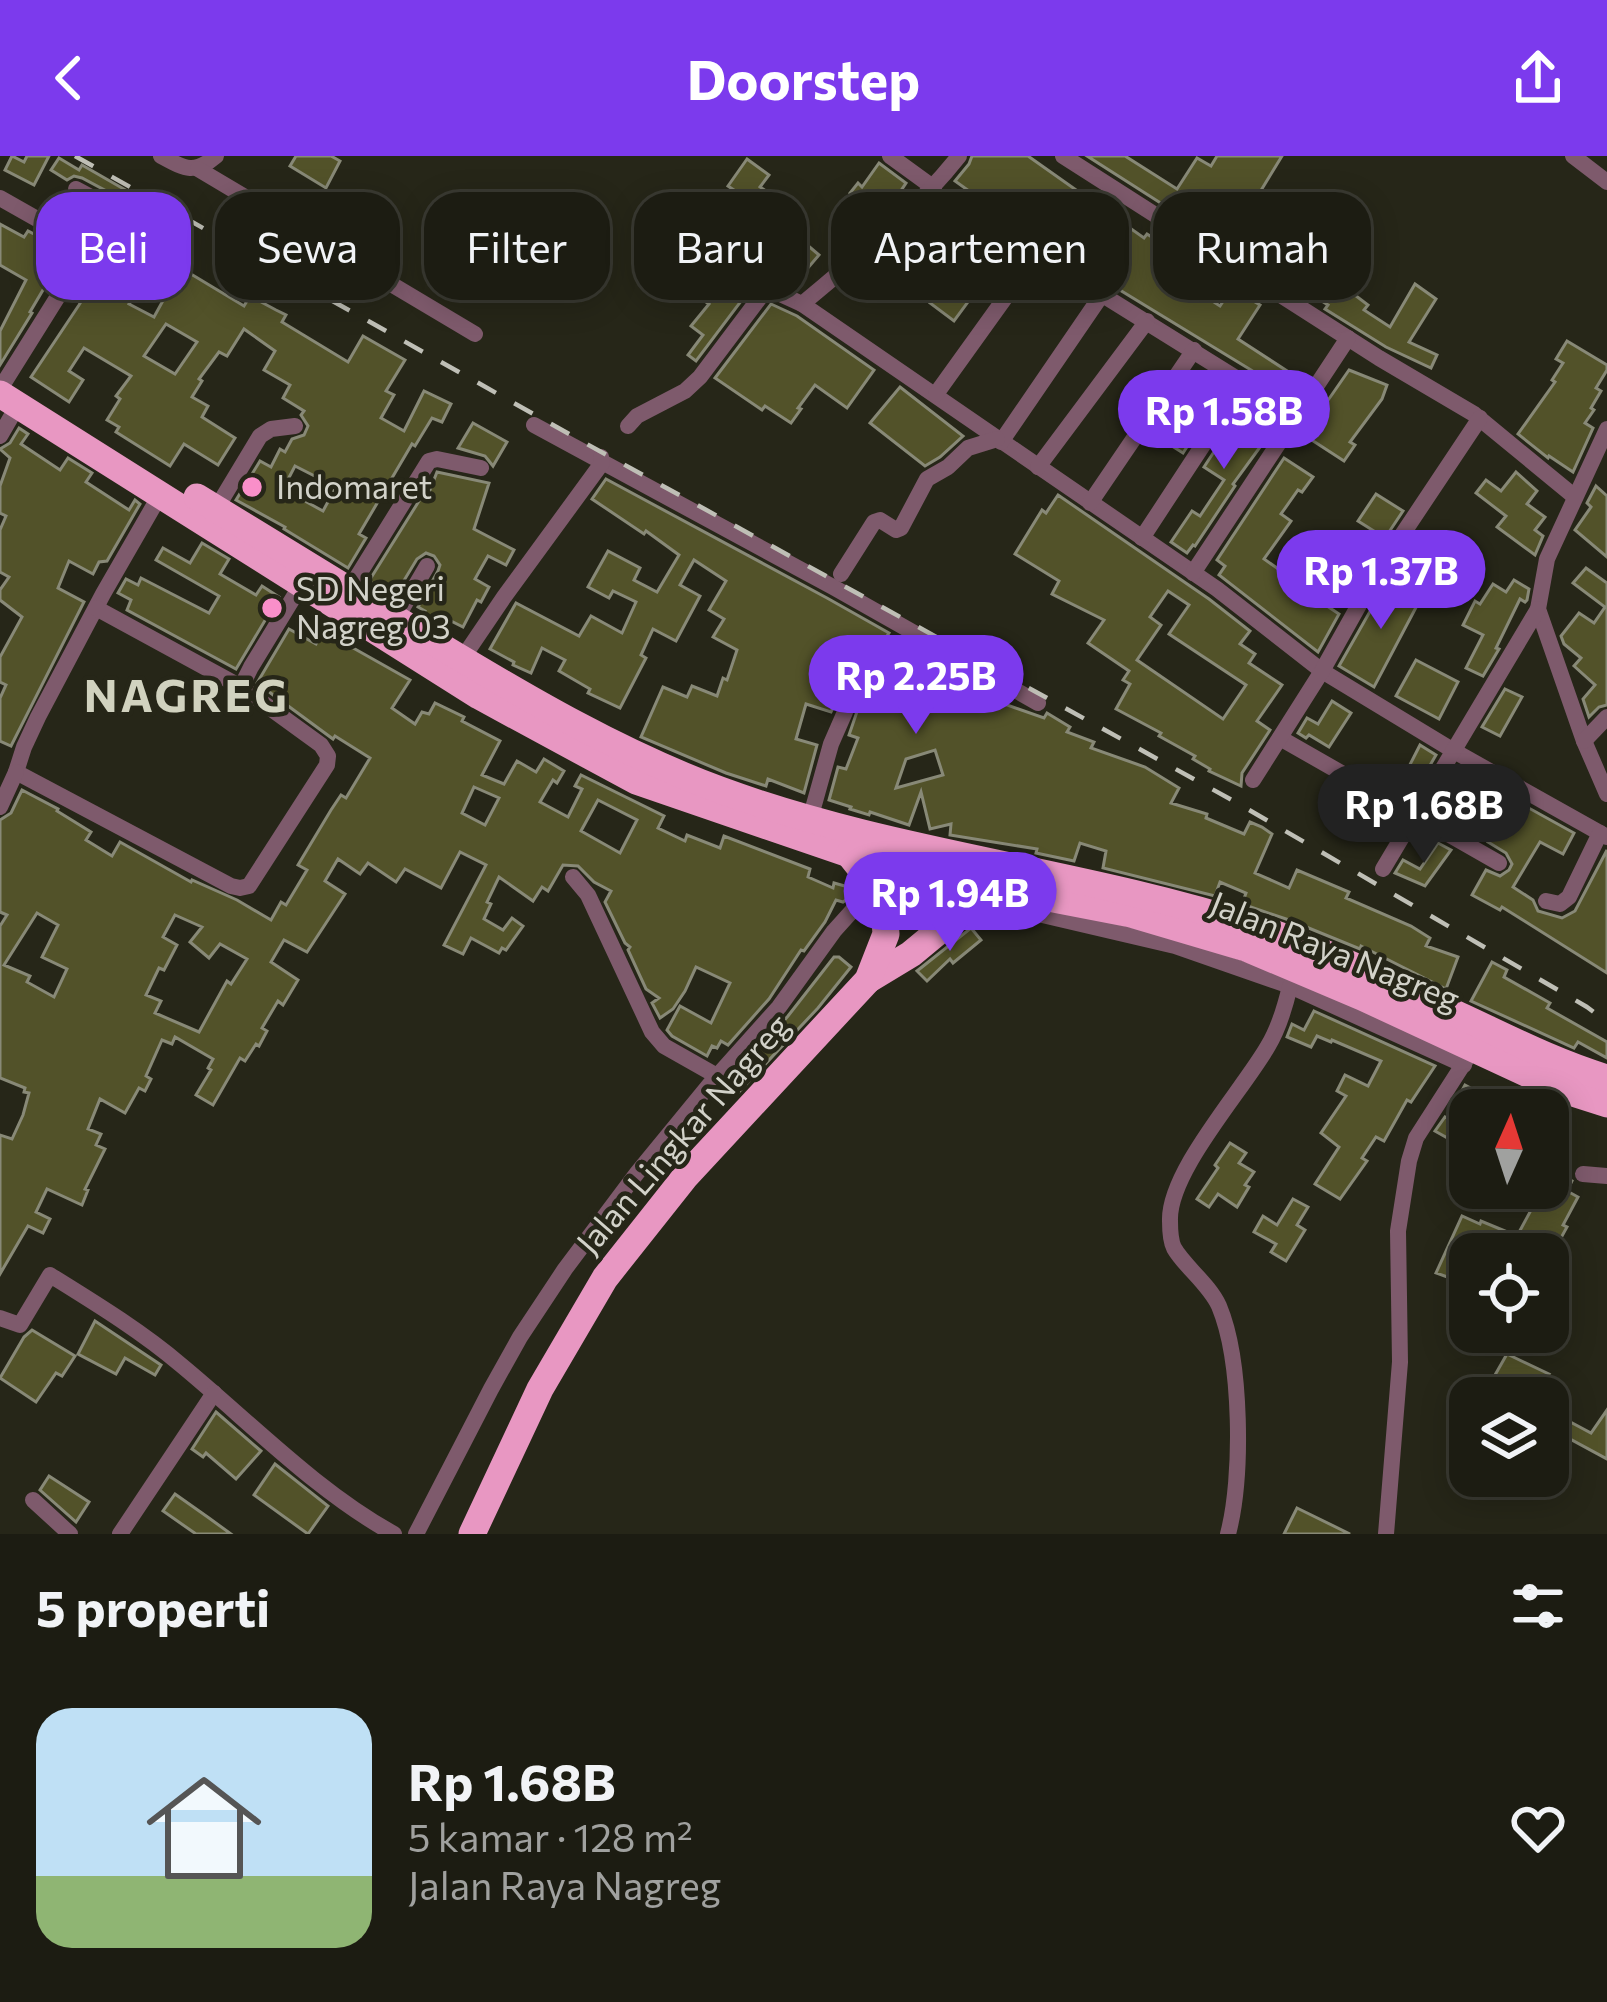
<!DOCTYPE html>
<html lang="id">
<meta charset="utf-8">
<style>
:root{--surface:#1c1c12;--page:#25251b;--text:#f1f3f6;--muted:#a0a19f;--line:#3a3a32;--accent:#7c3aed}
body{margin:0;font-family:Commissioner,sans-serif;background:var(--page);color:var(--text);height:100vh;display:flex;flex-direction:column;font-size:45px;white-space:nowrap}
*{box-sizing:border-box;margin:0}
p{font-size:39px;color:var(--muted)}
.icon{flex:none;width:66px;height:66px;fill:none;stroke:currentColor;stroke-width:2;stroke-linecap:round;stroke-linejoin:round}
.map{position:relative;height:1378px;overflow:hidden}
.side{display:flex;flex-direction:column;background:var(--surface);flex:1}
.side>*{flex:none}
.top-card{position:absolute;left:36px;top:36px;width:1536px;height:108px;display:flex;gap:24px}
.needle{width:78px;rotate:3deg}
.tools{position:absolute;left:1449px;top:933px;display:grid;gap:24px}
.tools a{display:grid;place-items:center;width:120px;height:120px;border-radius:24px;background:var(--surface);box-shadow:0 6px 30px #0003,0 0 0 3px var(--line);font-size:60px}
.price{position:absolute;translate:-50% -102px;padding:0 27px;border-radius:42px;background:var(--accent);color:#fff;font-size:39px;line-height:78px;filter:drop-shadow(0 3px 6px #0008)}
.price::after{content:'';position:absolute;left:50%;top:72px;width:36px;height:27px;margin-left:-18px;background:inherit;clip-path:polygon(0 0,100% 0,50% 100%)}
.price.active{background:#222;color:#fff}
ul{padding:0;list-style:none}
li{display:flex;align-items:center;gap:36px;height:300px;padding:0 36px}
li span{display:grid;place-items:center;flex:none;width:336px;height:240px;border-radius:36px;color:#555}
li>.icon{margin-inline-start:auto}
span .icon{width:144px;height:144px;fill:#fffc;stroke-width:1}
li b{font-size:51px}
h2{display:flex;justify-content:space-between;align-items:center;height:144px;padding:0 36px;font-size:51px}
.pill{padding:0 42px;border-radius:36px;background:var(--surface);box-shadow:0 6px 30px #0003,0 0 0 3px var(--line);font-size:42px;line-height:108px}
.pill.active{background:var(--accent);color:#fff}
header{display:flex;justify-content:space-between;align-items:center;height:156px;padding:0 36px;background:var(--accent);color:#fff;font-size:54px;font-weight:700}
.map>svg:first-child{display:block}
.building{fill:#525229;stroke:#888977;stroke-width:3;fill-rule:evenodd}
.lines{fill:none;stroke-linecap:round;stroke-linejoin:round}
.minor{stroke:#7e5a6c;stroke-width:16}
.trunk{stroke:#e897c2;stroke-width:27}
.rail{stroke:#bfbfb6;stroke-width:4.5;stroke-dasharray:21 21;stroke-linecap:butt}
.poi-dot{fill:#f98fc9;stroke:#262618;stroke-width:4.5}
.labels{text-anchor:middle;stroke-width:9;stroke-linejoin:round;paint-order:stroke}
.poi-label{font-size:33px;fill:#d2d2c9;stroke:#262618;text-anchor:start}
.street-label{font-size:33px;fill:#d2d2c9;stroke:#262618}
.district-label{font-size:45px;font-weight:bold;letter-spacing:3px;fill:#d1d2bf;stroke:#262618}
</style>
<header><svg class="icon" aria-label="back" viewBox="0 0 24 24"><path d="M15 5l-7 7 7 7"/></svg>Doorstep<svg class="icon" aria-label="share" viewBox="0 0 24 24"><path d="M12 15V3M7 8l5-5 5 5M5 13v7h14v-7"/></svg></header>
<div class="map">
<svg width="1607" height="1378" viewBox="0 0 1607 1378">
<rect width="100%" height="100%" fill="#262618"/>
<g class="building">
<polygon points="12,0 24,6 27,0 49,0 34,29 5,14"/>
<polygon points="296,0 331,0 340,5 326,32 290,10"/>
<polygon points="972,0 1028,0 1144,82 1147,78 1214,121 1203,139 1220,150 1232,132 1260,149 1238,183 1304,226 1293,242 1251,214 1046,89 1034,86 1015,106 1004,98 1022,73 955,25 969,8"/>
<polygon points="1087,0 1125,0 1177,33 1197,2 1211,10 1217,0 1282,0 1246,59 1250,61 1231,92"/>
<polygon points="59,2 79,14 82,9 162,55 157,62 82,22 74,20 67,24 51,14"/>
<polygon points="747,3 769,19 760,31 800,58 787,78 755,57 759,51 728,30"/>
<polygon points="879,7 906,27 898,39 894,36 863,71 849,59 860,46 850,37 858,27 862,31"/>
<polygon points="938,46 943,46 1005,90 976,128 979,131 954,165 930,147 955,113 962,119 982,93 931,56"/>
<polygon points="0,68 24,81 28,75 69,96 62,109 59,107 30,156 32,157 0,209 0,175 26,124 0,109"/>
<path d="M125 74 153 89 164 88 169 83 191 94 181 112 244 150 250 140 276 154 286 159 282 166 348 206 363 180 405 204 386 235 394 239 381 262 404 275 424 235 451 248 442 266 432 262 415 290 412 288 359 378 366 382 348 412 284 373 285 371 236 344 260 305 271 311 280 293 285 296 292 283 304 279 308 270 301 259 304 255 283 242 290 229 264 214 275 195 244 173 227 200 219 196 199 223 202 225 192 241 208 250 202 261 235 282 218 309 184 288 170 310 116 276 119 271 107 264 120 243 116 240 131 220 84 192 69 215 83 224 69 246 31 221 79 149ZM139 113 171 130 154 161 129 148 135 139 127 135ZM166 168 197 186 175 218 144 200ZM295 310 336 331 323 355 283 333Z"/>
<polygon points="1267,79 1312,109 1311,111 1341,132 1343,130 1368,149 1364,154 1390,171 1415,128 1436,143 1409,186 1437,199 1431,212 1386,191 1325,153 1328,149 1298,130 1295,133 1250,105"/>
<polygon points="799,82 819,99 796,126 776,110"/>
<polygon points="723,120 748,136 696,205 688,199 703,179 691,170 709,148 706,146"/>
<polygon points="771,148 797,160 874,214 847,252 815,229 798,252 801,253 791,267 765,250 762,254 715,222"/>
<polygon points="1567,185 1607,209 1607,214 1596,232 1601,235 1591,252 1594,254 1585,267 1593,272 1573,316 1549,300 1548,302 1518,278 1555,226 1552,224 1563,207 1556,203"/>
<polygon points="1349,214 1387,229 1382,243 1350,286 1355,289 1344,305 1301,277 1312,260 1315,263"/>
<polygon points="1211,222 1226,231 1183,297 1153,278 1162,265 1177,275"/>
<polygon points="900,231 963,280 940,301 925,310 870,267"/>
<polygon points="1248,244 1264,254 1251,274 1264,282 1261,286 1263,287 1233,328 1235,330 1195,390 1193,389 1187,397 1171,386 1192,355 1200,360 1224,324 1204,311"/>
<polygon points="473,267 507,286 493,310 485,300 458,292"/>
<polygon points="19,272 28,278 21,288 60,314 68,302 92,317 86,326 129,354 135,344 140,348 107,405 99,406 93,418 69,405 58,432 84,446 11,590 0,585 0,542 6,529 0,526 0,501 22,461 0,444 0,434 9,421 0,416 0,374 6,360 0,357 0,330 10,302 0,293 10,287"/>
<polygon points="1284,302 1313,321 1302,336 1298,334 1281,358 1291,365 1264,403 1284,417 1282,420 1339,458 1318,496 1219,419 1225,410 1217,404"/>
<polygon points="437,316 489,327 474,373 514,394 506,409 488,400 475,423 489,431 481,446 477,444 463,471 451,465 447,473 423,458 425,455 418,451 438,415 440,409 434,400 426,397 417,403 394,441 369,425 424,337 428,339"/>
<polygon points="1516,316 1537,335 1527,348 1545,361 1535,374 1543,380 1535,399 1497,371 1506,360 1476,337 1486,324 1501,335"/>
<path d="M606 323 827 442 889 477 887 480 945 509 943 513 982 531 980 535 994 542 993 544 1044 562 1047 557 1070 571 1067 576 1094 586 1091 592 1145 611 1179 632 1171 647 1207 658 1206 662 1244 678 1250 666 1262 671 1272 678 1255 717 1289 732 1297 714 1349 736 1346 742 1411 770 1430 782 1426 790 1458 801 1446 833 1361 790 1360 793 1289 764 1242 748 1246 737 1220 726 1215 740 1103 712 1106 695 1080 687 1074 705 1036 697 1037 693 950 679 951 668 930 673 921 636 909 669 870 656 869 659 850 653 851 651 829 644 838 611 846 613 858 582 849 579 862 541 896 553 864 520 870 514 835 488 822 528 838 533 833 552 831 556 806 548 796 583 817 589 804 637 768 623 766 630 726 617 641 581 663 531 687 541 692 530 717 540 723 522 727 524 737 494 713 481 724 463 709 454 726 425 694 404 680 429 700 440 676 485 653 473 641 499 646 502 620 552 588 537 590 533 559 515 565 504 542 492 531 517 513 509 514 506 490 493 516 447 579 480 591 460 622 477 636 446 613 435 609 442 588 431 608 395 640 412 634 424 657 436 679 399 646 375 644 378 592 343ZM935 594 943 619 896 632 906 603Z"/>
<polygon points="1596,330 1607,340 1607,401 1575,374 1591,351 1587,347"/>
<polygon points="1376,338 1403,355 1385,382 1358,365"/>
<path d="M1058 339 1209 443 1250 475 1240 488 1255 498 1249 507 1282 529 1257 565 1270 574 1242 617 1241 630 1209 615 1210 613 1193 603 1195 600 1159 580 1161 577 1116 553 1130 528 1123 524 1129 515 1088 487 1104 464 1052 438 1059 425 1015 398 1042 354 1046 357ZM1168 435 1189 449 1169 478 1246 529 1223 563 1137 504 1161 469 1150 461Z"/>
<polygon points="202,387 229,403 220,418 256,439 262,430 279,441 236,513 127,454 131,444 118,437 126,423 138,429 141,422 209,457 219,440 156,404 163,392 190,407"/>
<polygon points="1586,412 1607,427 1607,549 1599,551 1589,561 1583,543 1595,529 1574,510 1581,502 1564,488 1561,480 1579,457 1594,467 1605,451 1573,427"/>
<polygon points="1389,422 1422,440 1374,531 1339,510"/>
<polygon points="1514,424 1529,433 1527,444 1525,446 1520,443 1496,492 1499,493 1483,520 1466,512 1483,479 1463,469 1475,445 1480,448 1493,428 1506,436"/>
<path d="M289 473 316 488 323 475 410 524 392 552 415 568 422 556 429 558 435 547 464 561 462 565 500 585 482 619 504 628 517 605 536 616 544 603 564 615 557 627 553 624 540 646 568 661 582 633 575 630 581 619 664 660 658 672 685 685 687 679 720 692 724 680 810 713 808 721 833 732 834 727 852 732 850 741 843 746 836 744 825 766 804 795 801 794 769 843 728 889 721 885 717 892 712 890 707 900 672 880 667 874 680 850 711 867 730 827 696 811 685 835 673 853 660 862 652 847 659 842 646 833 628 794 630 791 625 787 605 746 611 735 594 726 578 710 563 709 548 735 542 731 533 745 499 721 487 746 491 748 484 763 503 774 512 762 523 770 506 794 502 792 499 797 471 782 463 798 444 789 486 709 460 696 441 732 405 713 396 726 368 707 360 718 338 703 325 725 345 738 307 796 284 784 271 806 298 824 283 849 278 845 262 872 267 875 259 890 256 888 245 905 240 902 213 949 196 939 211 914 208 912 213 903 175 881 172 888 162 884 146 920 151 923 145 935 139 932 125 957 100 943 88 973 101 978 96 989 105 993 85 1033 88 1034 82 1049 47 1033 36 1056 50 1063 43 1077 28 1070 0 1118V979L12 983 23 959 29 937 24 936 25 932 0 922V770L7 759 0 756V664L11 657 22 634 58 653 57 655 91 676 86 684 112 700 120 686 191 726 192 724 237 744 271 764 281 746 286 749 307 714 298 709 331 654 341 639 346 642 370 602 335 580 333 583 257 527ZM474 631 499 642 485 669 462 657ZM598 644 637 664 620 697 581 675ZM37 757 58 769 42 801 67 813 54 841 27 826 30 820 4 809ZM175 759 202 771 190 786 209 802 220 788 247 803 231 828 227 825 199 876 155 857 161 845 146 839 159 812 164 814 177 789 163 781Z"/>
<polygon points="1416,504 1458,526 1439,563 1396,540"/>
<polygon points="1505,533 1522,541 1500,580 1482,571"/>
<polygon points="1332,545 1351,557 1329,591 1309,579 1306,582 1298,577 1307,562 1318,568"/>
<polygon points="1420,589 1436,599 1411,642 1397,634"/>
<polygon points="1489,630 1574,677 1563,698 1540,686 1513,731 1533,744 1538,755 1562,762 1575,755 1607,694 1607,817 1502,751 1500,754 1472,739 1486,714 1500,720 1509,714 1512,708 1506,697 1488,686 1501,664 1477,651"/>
<polygon points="1438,687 1451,694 1425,730 1395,717 1403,704 1420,713"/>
<polygon points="971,772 981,784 953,807 950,803 927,825 917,815"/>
<polygon points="834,801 839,801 851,811 818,852 738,937 728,928 788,860"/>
<polygon points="1492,806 1507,814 1504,821 1550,847 1547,852 1607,886 1607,902 1578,886 1574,892 1471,845"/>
<polygon points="1314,855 1435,910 1411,946 1407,944 1384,985 1376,981 1362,1002 1367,1005 1340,1043 1315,1028 1339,991 1321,977 1346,940 1337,935 1345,919 1368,930 1381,905 1332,884 1331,886 1317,880 1311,891 1287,881 1292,868 1304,874"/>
<polygon points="1465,929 1482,938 1473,954 1470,954 1465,969 1461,967 1451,984 1435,975 1445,961 1447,962"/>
<polygon points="1230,987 1246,997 1239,1007 1254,1016 1245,1029 1249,1031 1237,1051 1218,1038 1209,1051 1197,1043 1218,1012 1215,1009"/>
<polygon points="1553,1015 1572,1025 1567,1035 1578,1041 1563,1069 1567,1071 1550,1102 1519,1084 1511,1098 1470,1098 1470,1121 1457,1113 1453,1123 1436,1117 1462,1060 1480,1068 1481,1065 1517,1080 1537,1043 1523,1032 1548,1032 1548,1024"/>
<polygon points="1293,1043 1308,1051 1297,1069 1305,1074 1286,1105 1271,1096 1276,1088 1254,1076 1263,1060 1277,1069"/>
<polygon points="95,1165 161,1209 155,1219 125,1202 116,1218 78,1198"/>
<polygon points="32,1174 75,1200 62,1220 56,1217 36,1246 0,1222 24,1181"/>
<polygon points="1507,1198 1549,1218 1546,1222 1563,1232 1557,1242 1533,1242 1495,1219"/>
<polygon points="1548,1254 1591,1277 1607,1254 1607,1303 1548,1271"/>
<polygon points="216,1256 261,1295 236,1323 206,1297 203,1301 192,1293"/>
<polygon points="275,1308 328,1350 308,1378 254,1339"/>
<polygon points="49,1320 89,1346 76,1366 40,1334"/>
<polygon points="175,1338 209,1362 231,1378 196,1378 163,1355"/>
<polygon points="1297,1352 1350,1378 1284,1378"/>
</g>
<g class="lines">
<g class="minor">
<path d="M161 0C185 13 194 19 216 0"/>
<polyline points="890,0 934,32"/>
<polyline points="1063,0 1379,202 1474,258 1575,341"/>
<polyline points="1573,0 1607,26"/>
<polyline points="198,13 475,178"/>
<polyline points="76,33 158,77"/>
<polyline points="0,42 90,93"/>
<path d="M667 49 725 107 767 132 802 148C858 101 914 57 959 0"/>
<polyline points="707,87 738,50"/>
<polyline points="802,148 1217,433 1322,515 1454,595 1607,681"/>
<polyline points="0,233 112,54"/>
<polyline points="936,238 1033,103 1040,100 1297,260"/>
<polyline points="534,269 833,431 1038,547"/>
<polyline points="628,270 637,260 685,235 700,221 767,132"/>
<polyline points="1607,273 1547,403 1538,453 1584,585 1607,638"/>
<polyline points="0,280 18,249"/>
<polyline points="1001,286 1103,137"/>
<polyline points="1038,311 1147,165"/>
<polyline points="160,339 103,438 38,561 24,591 16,616 231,730 240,732 249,730 327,609 328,600 321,589 241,531 251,511 301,429"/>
<polyline points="1090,347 1194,194"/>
<polyline points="216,353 260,280 271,273 295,270"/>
<polyline points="1142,382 1245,225"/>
<polyline points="1193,417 1348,182"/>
<polyline points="841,418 874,366 880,364 896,374 901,372 927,323 948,311 968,292 997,283"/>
<polyline points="349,434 429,305 437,303 481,312"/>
<polyline points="96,452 241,531"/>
<polyline points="396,463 427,410"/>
<polyline points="462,503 504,441 602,307 601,301"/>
<polyline points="1280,582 1499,707"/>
<polyline points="1584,585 1607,561"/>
<polyline points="1253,624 1322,515 1378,415 1480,262"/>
<polyline points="0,651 16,616"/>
<polyline points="810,663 831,588 845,556 852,529"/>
<polyline points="1383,713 1538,453"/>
<polyline points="573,721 588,739 652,876 664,890 717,920"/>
<polyline points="978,744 1175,790 1290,830 1464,909"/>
<polyline points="1546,745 1560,748 1569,741 1600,677"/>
<polyline points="1583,1018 1607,1020"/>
<path d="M0 1162 20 1169 50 1119C95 1147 141 1175 181 1209 250 1266 316 1335 394 1378"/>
<polyline points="33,1344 70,1378"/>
<polyline points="120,1378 214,1237"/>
<polyline points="416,1378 491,1233 520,1181 565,1113 637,1017 710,928 779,851 834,775 852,755 879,736"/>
<path d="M1228 1378C1243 1321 1242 1205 1219 1150 1209 1128 1184 1110 1174 1092 1171 1086 1170 1072 1170 1065 1168 1016 1243 934 1268 890 1279 872 1285 851 1290 830"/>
<polyline points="1386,1378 1400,1206 1398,1075 1409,1005 1416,982 1466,904"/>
</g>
<g class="trunk">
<polyline points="0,238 479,540 636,625 849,698 992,731 1131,758 1246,792 1362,841 1560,933 1607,948"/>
<path d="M197 341C277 390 357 439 437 488 528 543 620 597 720 634 894 698 1080 714 1256 771 1328 795 1397 830 1465 862 1512 884 1557 907 1607 922"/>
<polyline points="868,824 911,798 992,731"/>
<polyline points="472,1378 540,1233 605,1122 685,1021 868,824 886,778 884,752 879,736 849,698"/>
</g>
<polyline class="rail" points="75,0 585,287 1239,648 1587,851 1607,866"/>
</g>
<g class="poi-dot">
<circle cx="252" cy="331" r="12"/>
<circle cx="272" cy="452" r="12"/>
</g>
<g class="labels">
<g class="poi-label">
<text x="276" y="343">Indomaret</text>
<text x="296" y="445">SD Negeri<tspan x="296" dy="38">Nagreg 03</tspan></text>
</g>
<g class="street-label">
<text transform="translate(1335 795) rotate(22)" y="12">Jalan Raya Nagreg</text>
<text transform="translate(683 978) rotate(-49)" y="12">Jalan Lingkar Nagreg</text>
</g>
<g class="district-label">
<text x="187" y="556">NAGREG</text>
</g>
</g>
</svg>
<div class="tools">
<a><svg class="needle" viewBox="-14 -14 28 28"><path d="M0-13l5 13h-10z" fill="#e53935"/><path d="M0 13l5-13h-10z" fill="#a0a19f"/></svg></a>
<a><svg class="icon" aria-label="locate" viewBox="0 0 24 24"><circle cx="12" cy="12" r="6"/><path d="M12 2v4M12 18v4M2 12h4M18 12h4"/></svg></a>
<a><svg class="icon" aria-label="layers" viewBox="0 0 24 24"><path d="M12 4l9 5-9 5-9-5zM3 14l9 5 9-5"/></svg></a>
</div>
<b class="price" style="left:1224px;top:316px">Rp 1.58B</b>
<b class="price" style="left:1381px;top:476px">Rp 1.37B</b>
<b class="price" style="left:916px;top:581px">Rp 2.25B</b>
<b class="price active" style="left:1424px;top:710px">Rp 1.68B</b>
<b class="price" style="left:950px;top:798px">Rp 1.94B</b>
<div class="top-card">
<a class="pill active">Beli</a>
<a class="pill">Sewa</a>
<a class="pill">Filter</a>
<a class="pill">Baru</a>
<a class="pill">Apartemen</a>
<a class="pill">Rumah</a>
</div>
</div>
<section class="side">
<h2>5 properti<svg class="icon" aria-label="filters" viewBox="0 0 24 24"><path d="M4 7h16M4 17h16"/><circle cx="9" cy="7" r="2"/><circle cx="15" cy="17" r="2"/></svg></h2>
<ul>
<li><span style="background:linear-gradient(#bfe0f5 70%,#8fb573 0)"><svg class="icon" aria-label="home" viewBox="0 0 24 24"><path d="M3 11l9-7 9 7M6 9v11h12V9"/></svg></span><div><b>Rp 1.68B</b><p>5 kamar · 128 m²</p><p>Jalan Raya Nagreg</p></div><svg class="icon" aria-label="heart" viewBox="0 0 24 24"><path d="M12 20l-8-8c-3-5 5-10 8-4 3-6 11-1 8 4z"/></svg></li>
</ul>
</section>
